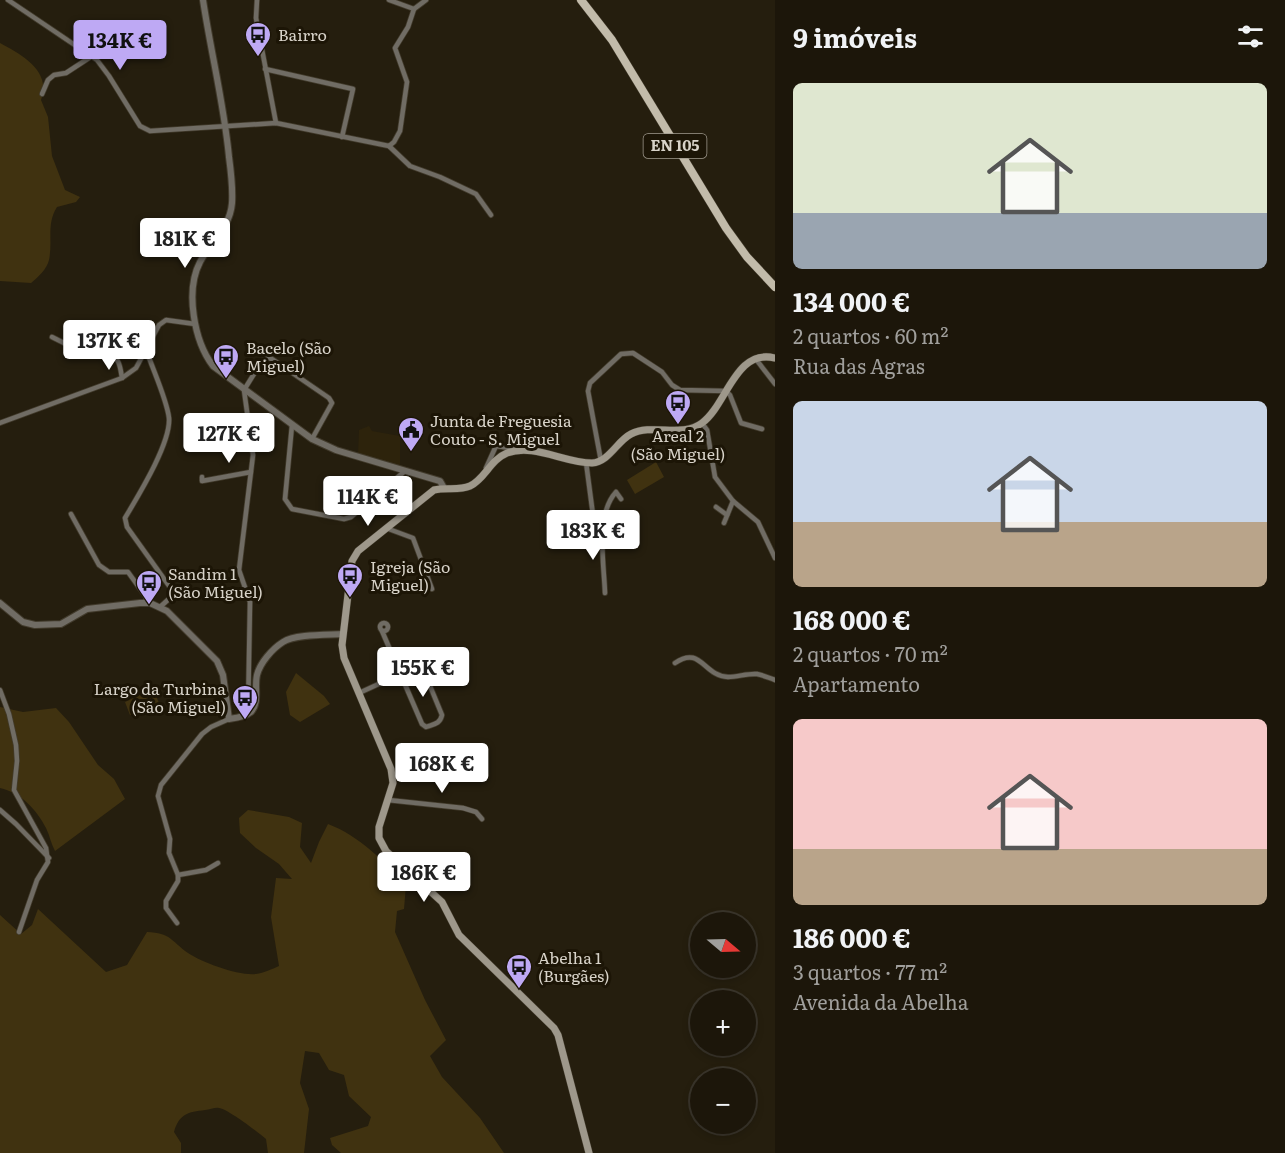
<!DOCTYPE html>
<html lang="pt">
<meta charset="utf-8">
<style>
:root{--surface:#1c160a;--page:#251f13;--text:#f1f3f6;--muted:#a09f9c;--line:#3a352b;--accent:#bea9f4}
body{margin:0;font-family:Literata,serif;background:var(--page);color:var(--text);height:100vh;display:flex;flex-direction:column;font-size:22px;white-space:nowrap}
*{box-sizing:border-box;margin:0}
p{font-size:20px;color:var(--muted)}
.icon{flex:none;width:33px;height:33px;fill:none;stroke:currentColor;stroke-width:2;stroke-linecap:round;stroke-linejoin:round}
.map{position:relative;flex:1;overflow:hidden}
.drawer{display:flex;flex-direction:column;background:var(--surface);width:510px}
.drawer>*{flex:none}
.needle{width:39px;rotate:109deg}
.tools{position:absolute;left:690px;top:912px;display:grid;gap:12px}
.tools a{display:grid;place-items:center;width:66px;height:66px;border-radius:50%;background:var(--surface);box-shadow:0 3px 9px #0003,0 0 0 2px var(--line);font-size:30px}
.price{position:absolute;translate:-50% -51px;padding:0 14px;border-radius:6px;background:#fff;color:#222;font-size:20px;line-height:39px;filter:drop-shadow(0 2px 3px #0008)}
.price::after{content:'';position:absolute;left:50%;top:36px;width:18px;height:14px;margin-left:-9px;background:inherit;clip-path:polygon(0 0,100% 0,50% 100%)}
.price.selected{background:var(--accent);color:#111}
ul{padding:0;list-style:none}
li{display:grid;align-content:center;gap:12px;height:318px;padding:0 18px}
li span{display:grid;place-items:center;height:186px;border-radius:9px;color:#555}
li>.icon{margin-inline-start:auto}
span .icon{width:108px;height:108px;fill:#fffc;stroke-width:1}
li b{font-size:26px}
h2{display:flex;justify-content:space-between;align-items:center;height:72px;padding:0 18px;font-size:26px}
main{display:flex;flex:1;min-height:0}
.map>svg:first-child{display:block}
.built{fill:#2d230c}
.green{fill:#403210}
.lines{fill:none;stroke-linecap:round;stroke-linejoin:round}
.minor-casing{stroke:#423b2c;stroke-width:6}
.tertiary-casing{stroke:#423b2c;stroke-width:8}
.secondary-casing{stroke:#423b2c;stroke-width:8}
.primary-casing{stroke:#423b2c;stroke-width:9}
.minor{stroke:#706c64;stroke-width:4.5}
.tertiary{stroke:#706c64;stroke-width:6}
.secondary{stroke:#9e988b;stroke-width:7}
.primary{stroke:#c2bbaa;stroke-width:8}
.labels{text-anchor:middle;stroke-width:6;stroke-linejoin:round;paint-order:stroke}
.shield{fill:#1c1506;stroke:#a09a8e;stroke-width:1.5}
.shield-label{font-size:15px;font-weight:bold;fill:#d8d3c9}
.poi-label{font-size:16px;fill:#d8d3c9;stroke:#1c1506;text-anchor:start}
</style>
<main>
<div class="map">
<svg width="775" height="1153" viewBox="0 0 775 1153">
<rect width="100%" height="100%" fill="#251e0e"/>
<polygon class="built" points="369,426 372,431 400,436 400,465 358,454 359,430"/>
<g class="green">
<path d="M0 43C22 55 52 71 41 100L48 117 52 156 65 190 80 197 76 202 57 207C46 224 53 241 49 260 47 269 38 277 31 283L0 281Z"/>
<polygon points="656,462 664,477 635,494 627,480"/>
<polygon points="296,673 324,696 330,704 300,722 290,715 286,692"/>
<polygon points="153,689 159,703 130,715 125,702"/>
<path d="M0 707 23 712 56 708 69 722 98 765 114 779 125 799 55 851C51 844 50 836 46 828 37 810 20 792 0 788Z"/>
<path d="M248 810 289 817 302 823 300 847 311 863 319 842 328 824C360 836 383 861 406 885L404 909 397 911 395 932 425 1000 446 1040 430 1056 442 1077 480 1118 504 1153H341L332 1145 330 1138 368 1126 371 1117 349 1096 344 1075 329 1070 319 1053 305 1051 300 1083 309 1109 304 1153H268L266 1139C259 1133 228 1109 219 1108 215 1107 210 1110 205 1110 188 1112 179 1114 174 1132L181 1143V1153H0V915L21 934 32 925 38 909 106 972 127 965 147 932C171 933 170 940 188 953 203 963 239 976 256 974 264 973 272 969 279 966L271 917 276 878 292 879 279 864 256 848 240 833 239 818Z"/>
</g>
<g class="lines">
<defs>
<g id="minor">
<polyline points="8,0 97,60 109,76 140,126 150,131 276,123 389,146"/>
<polyline points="257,0 256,18 276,123"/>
<polyline points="389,0 414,9"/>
<polyline points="87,53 102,39"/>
<polyline points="265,69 353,89 342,137"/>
<polyline points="42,94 48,80 54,75 66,73 92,56"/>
<polyline points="389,146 394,142 400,131 407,82 395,48 408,27 414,9 426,0"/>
<polyline points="389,146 410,166 440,177 476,194 491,215"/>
<path d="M52 337 64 343 108 352C120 359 120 366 122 378"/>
<path d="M147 352C153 370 167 400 169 418 171 443 138 496 125 518L127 527 172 590 170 598 160 607"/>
<polyline points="755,358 775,384"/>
<polyline points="0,423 122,378 136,368 159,325 166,320 195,324"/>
<polyline points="702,423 707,430 715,477 733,501 758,522 775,558"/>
<polyline points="292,425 285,499 292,509 344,519 351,517 405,471"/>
<polyline points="601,461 588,391 590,383 621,354 633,353 662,372 672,385 680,390 726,391 730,395 741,423 762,429"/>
<polyline points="586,462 593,515 603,529"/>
<polyline points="486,468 496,446 517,449"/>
<polyline points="202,477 202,481 251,472"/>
<polyline points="716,507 727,515"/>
<polyline points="71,514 99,565 109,572 128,572 146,597 146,603"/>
<polyline points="724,523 733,501"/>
<polyline points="386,528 413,538 432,589"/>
<path d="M605 593C604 563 595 515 616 492L621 499"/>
<circle cx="384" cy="627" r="4"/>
<path d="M675 663C701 645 703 676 728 677 738 677 748 673 757 674 763 675 769 678 775 680"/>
<polyline points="0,690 9,714 16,745 17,761 14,790 46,848 48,862 37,880 19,932"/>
<path d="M359 693 418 666 423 669 442 715C440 724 434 724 426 727L422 724 382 631"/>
<polyline points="248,714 250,602 239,570 253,455 244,390 262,361 268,358 272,359 329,398 332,403 312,439"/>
<polyline points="388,800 463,808 476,812 482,819"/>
<polyline points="0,810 16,824 49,858"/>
<polyline points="178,875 206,870 218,863"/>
<polyline points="177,923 166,908 166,901 178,881 178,875 169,853 170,839 158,796 161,785 202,734 211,727 229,719"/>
</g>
<g id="tertiary">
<path d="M203 0C211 53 224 104 229 157 231 172 233 188 232 203 230 228 211 241 200 262 185 291 194 341 213 366L312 439 336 450 440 481 444 488"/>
<path d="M0 603 23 622 35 625 61 624 87 609 140 603H150L167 611 217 661 223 675 229 719C236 718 245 717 251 712 260 702 254 687 257 675 260 663 272 649 283 642 295 634 328 635 343 634"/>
</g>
<path id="secondary" d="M589 1153 558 1035 554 1028 459 935 442 902 386 851 379 838V827L393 783 391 769 344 658 342 645 352 561 358 551 434 490C446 487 459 491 470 486 485 479 490 460 507 453 534 443 564 463 592 463 609 462 617 441 631 434 653 423 682 438 702 423 727 405 735 348 775 358"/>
<polyline id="primary" points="581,0 612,40 726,228 747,257 775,287"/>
</defs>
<use href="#minor" class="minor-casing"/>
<use href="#tertiary" class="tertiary-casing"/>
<use href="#secondary" class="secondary-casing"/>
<use href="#primary" class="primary-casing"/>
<use href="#minor" class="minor"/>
<use href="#tertiary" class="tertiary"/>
<use href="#secondary" class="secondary"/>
<use href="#primary" class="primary"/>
</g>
<defs>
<symbol id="bus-pin" viewBox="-11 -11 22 30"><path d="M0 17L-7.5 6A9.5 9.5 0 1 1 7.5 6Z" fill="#bea9f4" stroke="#1c1506"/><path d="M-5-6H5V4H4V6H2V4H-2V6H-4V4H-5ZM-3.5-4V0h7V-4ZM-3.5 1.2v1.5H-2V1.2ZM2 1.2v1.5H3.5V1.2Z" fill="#111"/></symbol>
<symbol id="civic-pin" viewBox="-11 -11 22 30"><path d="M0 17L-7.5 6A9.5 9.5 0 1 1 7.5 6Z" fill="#bea9f4" stroke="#1c1506"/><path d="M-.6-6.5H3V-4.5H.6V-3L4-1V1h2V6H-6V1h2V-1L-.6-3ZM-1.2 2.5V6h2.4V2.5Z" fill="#111"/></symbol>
</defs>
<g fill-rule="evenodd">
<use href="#bus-pin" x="243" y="20" width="30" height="40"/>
<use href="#bus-pin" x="211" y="342" width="30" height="40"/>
<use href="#bus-pin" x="663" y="388" width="30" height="40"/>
<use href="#civic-pin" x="396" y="415" width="30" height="40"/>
<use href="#bus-pin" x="335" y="561" width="30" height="40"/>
<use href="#bus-pin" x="134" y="568" width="30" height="40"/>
<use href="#bus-pin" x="230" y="683" width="30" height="40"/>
<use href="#bus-pin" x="504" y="952" width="30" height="40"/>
</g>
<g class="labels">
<rect class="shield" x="643.5" y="134" width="63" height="24" rx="4.5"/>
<g class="shield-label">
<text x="675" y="151">EN 105</text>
</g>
<g class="poi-label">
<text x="278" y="41">Bairro</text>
<text x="246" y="354">Bacelo (São<tspan x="246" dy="18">Miguel)</tspan></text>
<text x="430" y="427">Junta de Freguesia<tspan x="430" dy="18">Couto - S. Miguel</tspan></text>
<text x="678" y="442" text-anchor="middle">Areal 2<tspan x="678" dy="18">(São Miguel)</tspan></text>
<text x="370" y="573">Igreja (São<tspan x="370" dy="18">Miguel)</tspan></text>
<text x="168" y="580">Sandim 1<tspan x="168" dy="18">(São Miguel)</tspan></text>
<text x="226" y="695" text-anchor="end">Largo da Turbina<tspan x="226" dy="18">(São Miguel)</tspan></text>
<text x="538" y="964">Abelha 1<tspan x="538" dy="18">(Burgães)</tspan></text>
</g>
</g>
</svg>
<div class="tools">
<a><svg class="needle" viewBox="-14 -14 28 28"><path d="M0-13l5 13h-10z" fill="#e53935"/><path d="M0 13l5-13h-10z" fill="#a09f9c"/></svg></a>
<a>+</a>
<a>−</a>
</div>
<b class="price selected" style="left:120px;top:71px">134K €</b>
<b class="price" style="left:185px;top:269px">181K €</b>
<b class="price" style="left:109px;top:371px">137K €</b>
<b class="price" style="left:229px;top:464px">127K €</b>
<b class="price" style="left:368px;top:527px">114K €</b>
<b class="price" style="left:593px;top:561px">183K €</b>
<b class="price" style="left:423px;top:698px">155K €</b>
<b class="price" style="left:442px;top:794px">168K €</b>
<b class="price" style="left:424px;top:903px">186K €</b>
</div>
<section class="drawer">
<h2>9 imóveis<svg class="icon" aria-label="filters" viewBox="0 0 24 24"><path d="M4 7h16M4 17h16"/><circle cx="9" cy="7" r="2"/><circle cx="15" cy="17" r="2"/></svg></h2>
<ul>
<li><span style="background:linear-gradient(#dfe7d0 70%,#9aa5b1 0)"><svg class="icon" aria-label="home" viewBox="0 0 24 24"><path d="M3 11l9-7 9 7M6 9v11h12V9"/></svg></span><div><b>134 000 €</b><p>2 quartos · 60 m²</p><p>Rua das Agras</p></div></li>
<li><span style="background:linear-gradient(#c9d6e8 65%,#b9a48a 0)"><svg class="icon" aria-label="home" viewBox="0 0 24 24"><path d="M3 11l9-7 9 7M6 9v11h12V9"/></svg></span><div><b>168 000 €</b><p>2 quartos · 70 m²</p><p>Apartamento</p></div></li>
<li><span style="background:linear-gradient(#f6c9c9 70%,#b9a48a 0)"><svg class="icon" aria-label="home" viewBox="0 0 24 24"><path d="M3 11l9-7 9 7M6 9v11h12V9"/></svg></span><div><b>186 000 €</b><p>3 quartos · 77 m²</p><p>Avenida da Abelha</p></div></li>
</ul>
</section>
</main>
